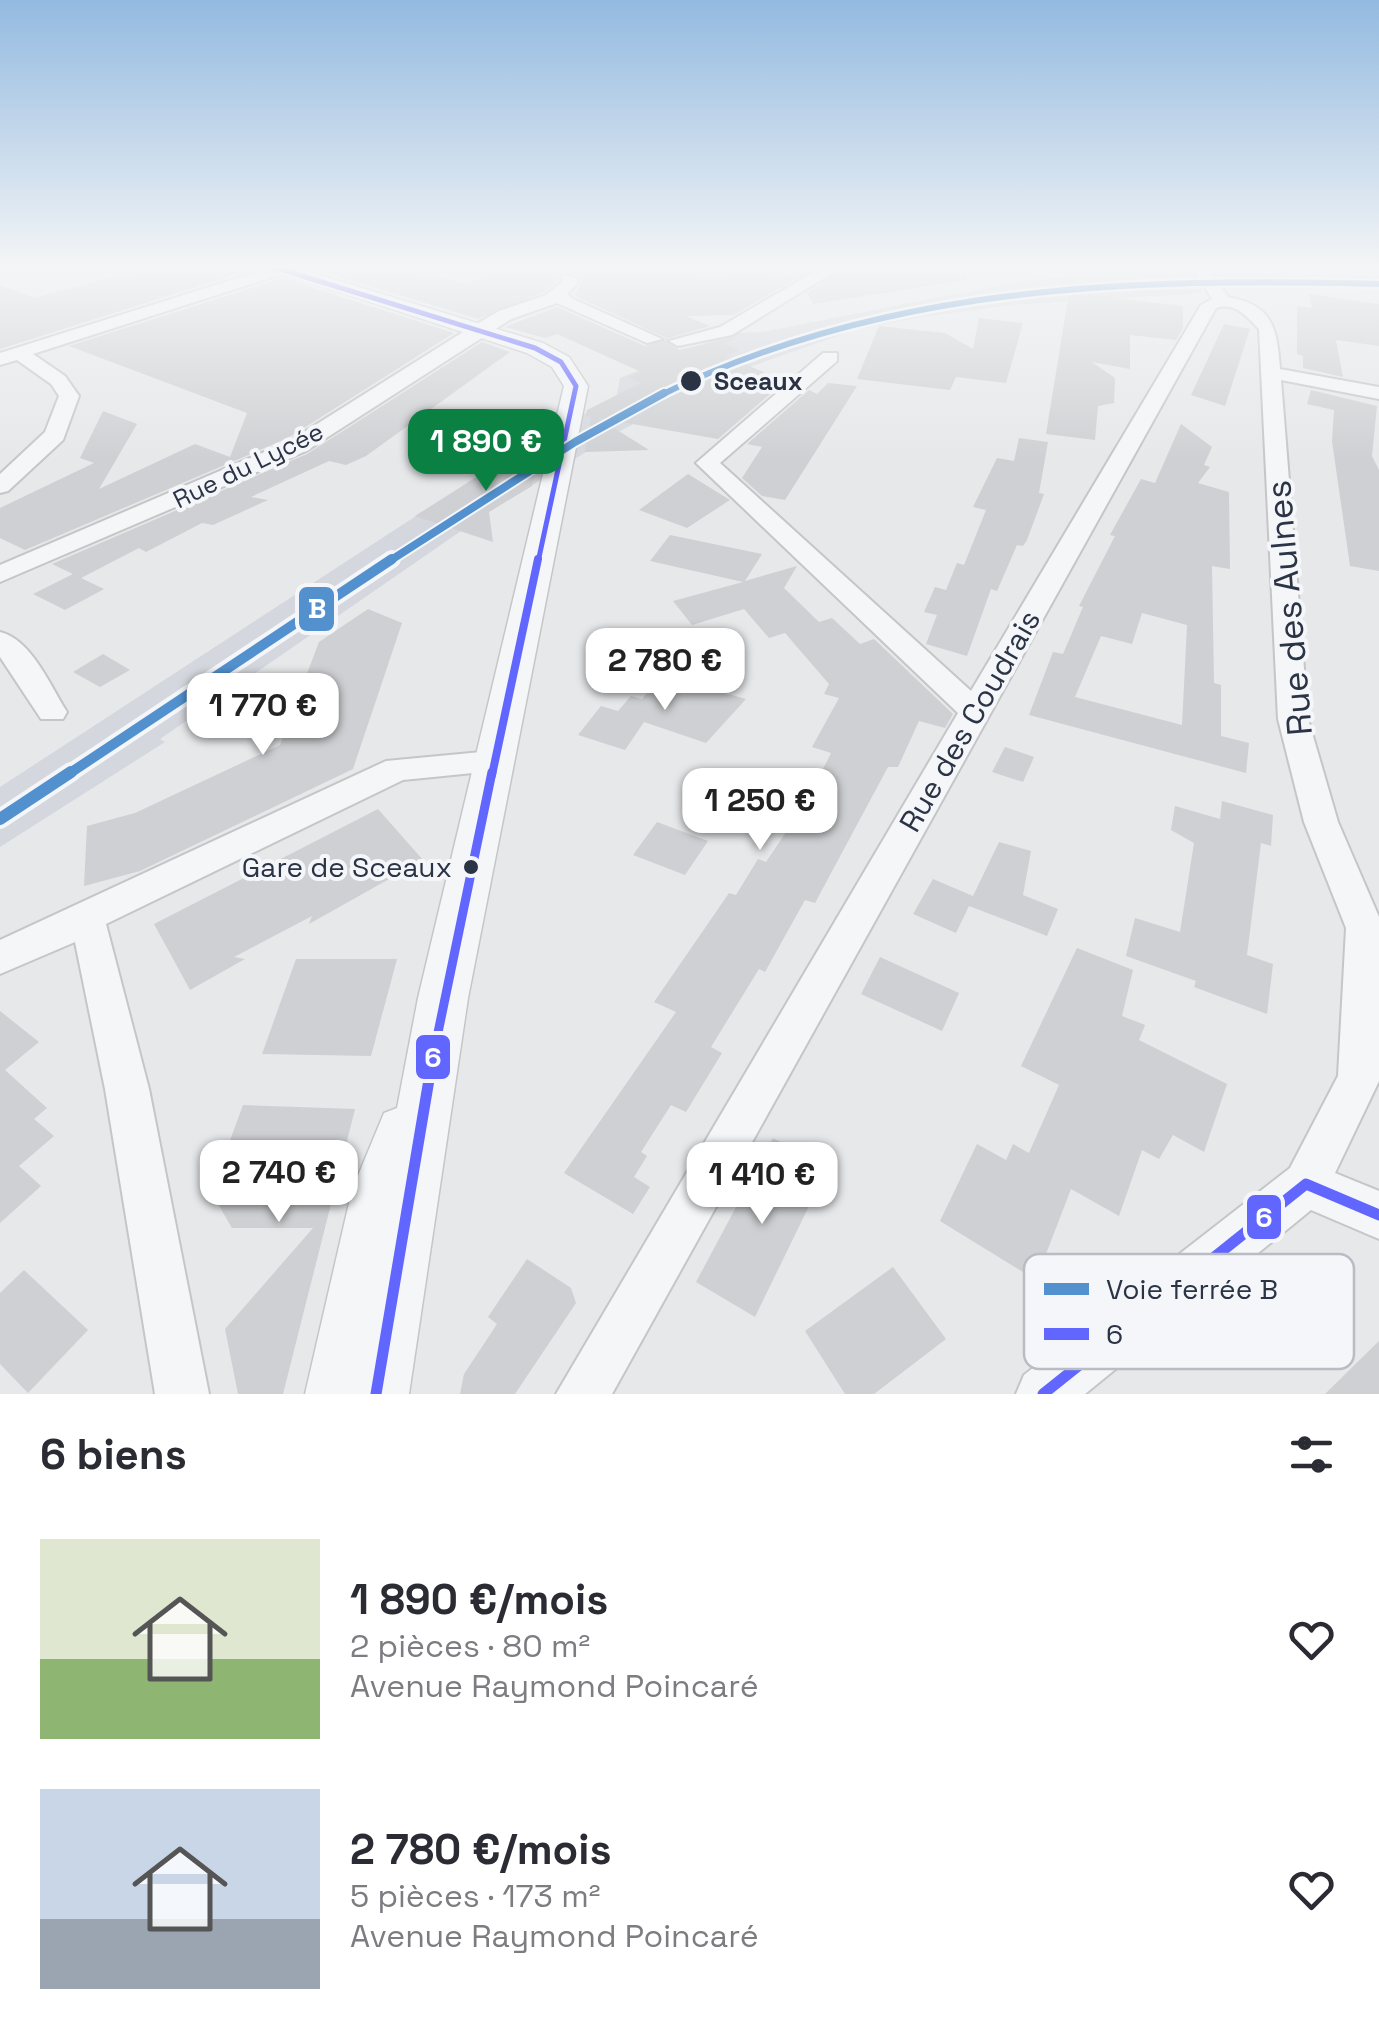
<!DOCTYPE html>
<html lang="fr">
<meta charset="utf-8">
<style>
:root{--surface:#fff;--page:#f2f2f3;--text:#2b2b33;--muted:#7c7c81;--accent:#0b8043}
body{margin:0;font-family:"Space Grotesk",sans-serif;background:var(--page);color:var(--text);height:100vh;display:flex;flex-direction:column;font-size:38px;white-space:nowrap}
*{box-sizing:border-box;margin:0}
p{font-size:32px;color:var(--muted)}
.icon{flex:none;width:55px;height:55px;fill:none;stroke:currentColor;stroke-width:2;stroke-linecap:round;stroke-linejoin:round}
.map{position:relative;height:1394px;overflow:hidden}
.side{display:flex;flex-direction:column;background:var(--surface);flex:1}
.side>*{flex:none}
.price{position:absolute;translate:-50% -85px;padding:0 22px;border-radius:20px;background:#fff;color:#222;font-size:32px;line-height:65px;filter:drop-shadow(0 2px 5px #0008)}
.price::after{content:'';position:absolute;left:50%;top:60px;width:30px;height:22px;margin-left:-15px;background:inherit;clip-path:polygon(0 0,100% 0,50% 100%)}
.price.current{background:var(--accent);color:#fff}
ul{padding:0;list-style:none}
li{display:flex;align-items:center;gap:30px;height:250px;padding:0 40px}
li span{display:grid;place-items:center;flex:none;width:280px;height:200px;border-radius:0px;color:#555}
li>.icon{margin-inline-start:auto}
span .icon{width:120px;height:120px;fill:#fffc;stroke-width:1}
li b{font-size:42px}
h2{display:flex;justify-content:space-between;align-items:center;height:120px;padding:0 40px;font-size:42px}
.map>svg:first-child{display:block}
.built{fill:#d4d7dd}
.building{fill:#ced0d3;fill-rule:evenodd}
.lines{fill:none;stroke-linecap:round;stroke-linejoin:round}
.pedestrian-casing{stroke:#c4c6c8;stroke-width:4}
.minor-casing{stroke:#c4c6c8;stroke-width:4}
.tertiary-casing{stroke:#c4c6c8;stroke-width:3}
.pedestrian{fill:#f5f6f7;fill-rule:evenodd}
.minor{fill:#f5f6f7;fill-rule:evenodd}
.tertiary{fill:#f5f6f7;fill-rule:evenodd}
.bus-1-far3-casing{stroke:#f4f6f9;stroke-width:10}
.bus-1-far2-casing{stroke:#f4f6f9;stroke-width:15}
.bus-1-far1-casing{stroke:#f4f6f9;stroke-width:16}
.bus-1-casing{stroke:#f4f6f9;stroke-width:19}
.bus-1-far3{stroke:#6166ff;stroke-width:5}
.bus-1-far2{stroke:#6166ff;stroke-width:8}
.bus-1-far1{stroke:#6166ff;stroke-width:9}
.bus-1{stroke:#6166ff;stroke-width:11}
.rail-1-far3-casing{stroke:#f4f6f9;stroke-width:11}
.rail-1-far2-casing{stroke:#f4f6f9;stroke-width:12}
.rail-1-far1-casing{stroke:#f4f6f9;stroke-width:18}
.rail-1-casing{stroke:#f4f6f9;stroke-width:20}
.rail-1-far3{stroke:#5291ce;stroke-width:6}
.rail-1-far2{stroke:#5291ce;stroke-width:8}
.rail-1-far1{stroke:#5291ce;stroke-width:10}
.rail-1{stroke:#5291ce;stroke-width:12}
.stop-dot{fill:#2b3445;stroke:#f4f6f9;stroke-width:4}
.labels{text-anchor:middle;stroke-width:8;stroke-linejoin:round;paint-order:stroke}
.far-stop-label{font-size:25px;font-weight:bold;fill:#2b3445;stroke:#f4f6f9;text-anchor:start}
.far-street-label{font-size:25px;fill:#2b3445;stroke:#f4f6f9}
.bus-label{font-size:28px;fill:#2b3445;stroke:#f4f6f9;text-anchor:end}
.street-label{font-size:30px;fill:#2b3445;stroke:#f4f6f9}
.near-street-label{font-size:35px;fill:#2b3445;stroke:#f4f6f9}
.key{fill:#f4f6f9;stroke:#b8bcc3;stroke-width:2.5}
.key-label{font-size:28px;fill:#2b3445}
.line-badge{stroke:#f4f6f9;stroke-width:4}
.badge-label{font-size:28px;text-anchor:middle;font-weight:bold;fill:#fff}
</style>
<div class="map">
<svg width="1379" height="1394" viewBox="0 0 1379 1394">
<rect width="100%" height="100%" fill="#e6e8ea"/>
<g class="built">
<polygon points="1186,268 1203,283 1202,293 1010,305 922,317 854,330 727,375 620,431 487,513 160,739 165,742 0,847 0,787 479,475 617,395 620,378 731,333 763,332 1027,280"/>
<polygon points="1214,273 1379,277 1379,288 1226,284"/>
</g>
<g class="building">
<polygon points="160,265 256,268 0,349 0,285 34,298"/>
<polygon points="319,265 384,265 469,284 505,265 609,265 642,271 661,265 721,276 735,266 797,277 789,265 819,265 734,315 686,316 710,326 666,339 679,350 737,337 724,344 740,350 725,356 785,381 718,439 598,418 649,450 585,452 591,417 586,416 587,410 641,383 628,377 641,372 557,334 545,338 505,327 557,307 645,346 666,338 575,296 581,282 577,274 560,272 558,280 544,292 478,319 314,269"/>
<polygon points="848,265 966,265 967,280 813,304 807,293"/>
<polygon points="283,278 454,333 288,438 25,550 0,538 0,508 94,463 80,458 103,411 137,424 99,489 195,444 230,457 247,413 69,346"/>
<polygon points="1069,293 1183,306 1183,328 1176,340 1130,335 1130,369 1092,362 1115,378 1114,403 1098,406 1095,440 1046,434"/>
<polygon points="1309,294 1379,304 1379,346 1336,340 1343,377 1303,368 1303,356 1297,354 1297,306 1312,308"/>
<polygon points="979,318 1023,323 1006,383 956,377 950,390 857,379 879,326 945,333 973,349"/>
<polygon points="1224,324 1250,329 1225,406 1191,395"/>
<polygon points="482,342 510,352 366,456 346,465 329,461 251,497 268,500 213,525 202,523 146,552 139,548 81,578 104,589 65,610 33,594 73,574 52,564 307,454"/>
<polygon points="828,383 857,386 785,500 762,496 742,478 762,447 747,444 809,390 817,394"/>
<polygon points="1311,390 1377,406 1372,456 1379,470 1379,571 1350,566 1332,441 1334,410 1307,404"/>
<path d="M1181 424 1212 447 1204 465 1210 467 1198 483 1229 492 1230 569 1212 566 1214 683 1221 685V736L1249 743 1246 773 1029 715 1053 652 1063 654 1083 607 1079 606 1115 536 1110 535 1141 479 1155 483ZM1142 613 1187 625 1182 725 1075 697 1101 636 1132 644Z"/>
<polygon points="544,435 532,486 489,512 493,542 415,516"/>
<polygon points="1019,438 1048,442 1039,493 1044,494 1027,540 1023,546 1017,545 997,591 991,589 967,656 926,644 937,615 924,612 935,587 946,590 957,563 964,565 986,510 973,507 997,458 1014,461"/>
<polygon points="688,474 730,500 687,528 639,510"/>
<polygon points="670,535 762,554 745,581 797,566 784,588 819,622 832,618 860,644 874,639 953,714 945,728 919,721 898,767 888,767 815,903 805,900 765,972 759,969 711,1047 722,1053 686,1112 671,1105 641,1152 647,1156 634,1177 650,1187 633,1214 564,1173 676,1012 654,1002 729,893 736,895 758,859 766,862 821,780 818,779 831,753 812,747 839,698 824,694 829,684 785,633 769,638 744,609 692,625 673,601 743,582 650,561"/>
<polygon points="368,609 402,623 353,769 140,871 84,886 87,826 135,813 280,745 319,642"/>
<polygon points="103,654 130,670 100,687 73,672"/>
<polygon points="661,675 746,699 706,743 644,722 625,750 578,735 601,706 618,711 631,696 642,699"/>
<polygon points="1005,747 1034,757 1023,782 992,772"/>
<polygon points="1222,801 1273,815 1271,846 1261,843 1247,955 1273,964 1267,1014 1194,987 1196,981 1126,956 1135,918 1180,932 1194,843 1171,830 1175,806 1220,819"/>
<polygon points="378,809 423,860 309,924 312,916 234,957 245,959 190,990 154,924"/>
<polygon points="657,822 708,841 685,875 633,855"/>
<polygon points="999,842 1031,851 1023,895 1058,909 1047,936 969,906 956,933 913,914 933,879 973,896"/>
<polygon points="1077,948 1133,970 1122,1016 1145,1025 1139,1040 1227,1084 1204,1152 1173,1135 1159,1159 1142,1150 1119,1216 1071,1189 1036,1280 940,1221 977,1144 1006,1160 1013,1144 1029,1153 1059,1085 1021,1066"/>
<polygon points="880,957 959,993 942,1031 861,994"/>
<polygon points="296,959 397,959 371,1056 262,1054"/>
<polygon points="0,1011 39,1042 5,1070 47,1108 34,1119 54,1136 19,1166 41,1186 0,1223"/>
<polygon points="243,1105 355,1109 283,1394 238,1394 225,1329 313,1228 232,1228 211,1192"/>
<polygon points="773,1138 828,1167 755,1317 696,1282"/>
<polygon points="527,1259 571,1288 576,1303 515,1394 460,1394 464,1374 497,1324 488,1317"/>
<polygon points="893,1267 946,1339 874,1394 845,1394 805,1331"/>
<polygon points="24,1270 88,1330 28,1393 0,1364 0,1293"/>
<polygon points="1379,1341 1379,1394 1325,1394"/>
</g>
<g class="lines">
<defs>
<polygon id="pedestrian" points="298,265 315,265 287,276 281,272"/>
<g id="minor">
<polygon points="279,265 287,270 285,273 33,354 65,376 79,396 63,440 8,491 0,493 0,474 45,432 59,396 51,384 17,360 0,365 0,353"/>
<polygon points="826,265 845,265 732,335 678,346 669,341 720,327"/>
<path d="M1191 265H1207L1228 297C1273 305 1277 328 1280 369L1379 387V399L1281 380 1308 719 1338 822 1379 917V1081L1335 1173 1379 1191V1239L1311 1210 1085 1394H1016L1024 1375 1290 1168 1338 1076 1346 928 1304 822 1278 719 1259 329C1246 316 1236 302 1216 308L612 1394H556L958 713 696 463 823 353H837V361L720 463 971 691 1201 305 1212 299Z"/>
<polygon points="562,275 576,278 578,283 567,294 573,299 662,339 647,343 557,303 511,319 306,451 0,582 0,565 290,441 463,332 499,311 546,295 562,282"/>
<path d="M0 632C31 639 51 687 67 712L63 719H41L0 657Z"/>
<polygon points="492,751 503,754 508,762 503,770 403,780 106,924 149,1089 209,1394 155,1394 105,1089 75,942 0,974 0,940 386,761"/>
</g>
<polygon id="tertiary" points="257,265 287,265 543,343 569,357 588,386 468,998 409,1394 305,1394 352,1190 384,1113 397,1108 418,998 564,386 552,367 527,353"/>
</defs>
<use href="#pedestrian" class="pedestrian-casing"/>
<use href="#minor" class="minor-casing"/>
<use href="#tertiary" class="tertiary-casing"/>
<use href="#pedestrian" class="pedestrian"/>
<use href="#minor" class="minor"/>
<use href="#tertiary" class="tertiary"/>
<defs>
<polyline id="bus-1-far3" points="267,265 535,348 561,362 576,386 538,562"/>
<polyline id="bus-1-far2" points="492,775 538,559"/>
<polyline id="bus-1-far1" points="435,1047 492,772"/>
<g id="bus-1">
<polyline points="376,1394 435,1044"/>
<polyline points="1043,1394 1306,1184 1379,1215"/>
</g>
</defs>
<use href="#bus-1-far3" class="bus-1-far3-casing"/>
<use href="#bus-1-far2" class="bus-1-far2-casing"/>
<use href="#bus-1-far1" class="bus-1-far1-casing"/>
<use href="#bus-1" class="bus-1-casing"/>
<use href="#bus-1-far3" class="bus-1-far3"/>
<use href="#bus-1-far2" class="bus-1-far2"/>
<use href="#bus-1-far1" class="bus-1-far1"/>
<use href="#bus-1" class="bus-1"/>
<defs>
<path id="rail-1-far3" d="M659 396C883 285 1134 277 1379 284"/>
<polyline id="rail-1-far2" points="388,562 575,442 664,393"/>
<polyline id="rail-1-far1" points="67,775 392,559"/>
<polyline id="rail-1" points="0,819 71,772"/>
</defs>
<use href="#rail-1-far3" class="rail-1-far3-casing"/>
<use href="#rail-1-far2" class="rail-1-far2-casing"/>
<use href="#rail-1-far1" class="rail-1-far1-casing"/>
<use href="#rail-1" class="rail-1-casing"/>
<use href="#rail-1-far3" class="rail-1-far3"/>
<use href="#rail-1-far2" class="rail-1-far2"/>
<use href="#rail-1-far1" class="rail-1-far1"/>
<use href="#rail-1" class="rail-1"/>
</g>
<linearGradient id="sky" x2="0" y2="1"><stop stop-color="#93bae0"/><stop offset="0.58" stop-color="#f4f5f6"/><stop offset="1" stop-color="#f4f5f6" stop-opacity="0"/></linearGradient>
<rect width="1379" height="460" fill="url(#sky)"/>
<g class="stop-dot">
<circle cx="691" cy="381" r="12"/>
<circle cx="471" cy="867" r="9"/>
</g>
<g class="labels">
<g class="far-stop-label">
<text x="714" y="390">Sceaux</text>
</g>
<g class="far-street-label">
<text transform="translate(248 465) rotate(-26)" y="9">Rue du Lycée</text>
</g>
<g class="bus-label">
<text x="452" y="877">Gare de Sceaux</text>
</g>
<g class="street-label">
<text transform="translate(970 721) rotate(-60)" y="10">Rue des Coudrais</text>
</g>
<g class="near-street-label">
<text transform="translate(1289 608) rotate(-95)" y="12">Rue des Aulnes</text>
</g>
</g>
<rect x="1024" y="1254" width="330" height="115" rx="15" class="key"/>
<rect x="1044" y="1283" width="45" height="12" fill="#5291ce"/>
<rect x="1044" y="1328" width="45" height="12" fill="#6166ff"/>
<g class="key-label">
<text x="1106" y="1299">Voie ferrée B</text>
<text x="1106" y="1344">6</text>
</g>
<g class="line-badge">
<rect x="297" y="585" width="39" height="48" rx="10" fill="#5291ce"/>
<rect x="414" y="1033" width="38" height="48" rx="10" fill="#6166ff"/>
<rect x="1245" y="1193" width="38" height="48" rx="10" fill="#6166ff"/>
</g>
<g class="badge-label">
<text x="317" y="618">B</text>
<text x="433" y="1067">6</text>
<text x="1264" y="1227">6</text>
</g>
</svg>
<b class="price current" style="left:486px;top:494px">1 890 €</b>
<b class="price" style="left:665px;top:713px">2 780 €</b>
<b class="price" style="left:263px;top:758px">1 770 €</b>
<b class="price" style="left:760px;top:853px">1 250 €</b>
<b class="price" style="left:279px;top:1225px">2 740 €</b>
<b class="price" style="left:762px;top:1227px">1 410 €</b>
</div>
<section class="side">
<h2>6 biens<svg class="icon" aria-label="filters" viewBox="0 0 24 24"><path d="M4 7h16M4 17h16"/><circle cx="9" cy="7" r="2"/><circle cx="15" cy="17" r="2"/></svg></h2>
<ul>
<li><span style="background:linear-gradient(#dfe7d0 60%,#8fb573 0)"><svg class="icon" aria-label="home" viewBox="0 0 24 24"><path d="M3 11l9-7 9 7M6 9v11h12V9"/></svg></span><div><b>1 890 €/mois</b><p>2 pièces · 80 m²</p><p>Avenue Raymond Poincaré</p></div><svg class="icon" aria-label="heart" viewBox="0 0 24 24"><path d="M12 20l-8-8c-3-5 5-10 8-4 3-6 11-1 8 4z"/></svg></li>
<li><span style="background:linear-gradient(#c9d6e8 65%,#9aa5b1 0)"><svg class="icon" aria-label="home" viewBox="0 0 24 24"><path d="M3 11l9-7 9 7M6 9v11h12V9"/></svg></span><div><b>2 780 €/mois</b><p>5 pièces · 173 m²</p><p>Avenue Raymond Poincaré</p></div><svg class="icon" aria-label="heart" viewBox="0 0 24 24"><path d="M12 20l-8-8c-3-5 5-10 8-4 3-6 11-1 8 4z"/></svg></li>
</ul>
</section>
